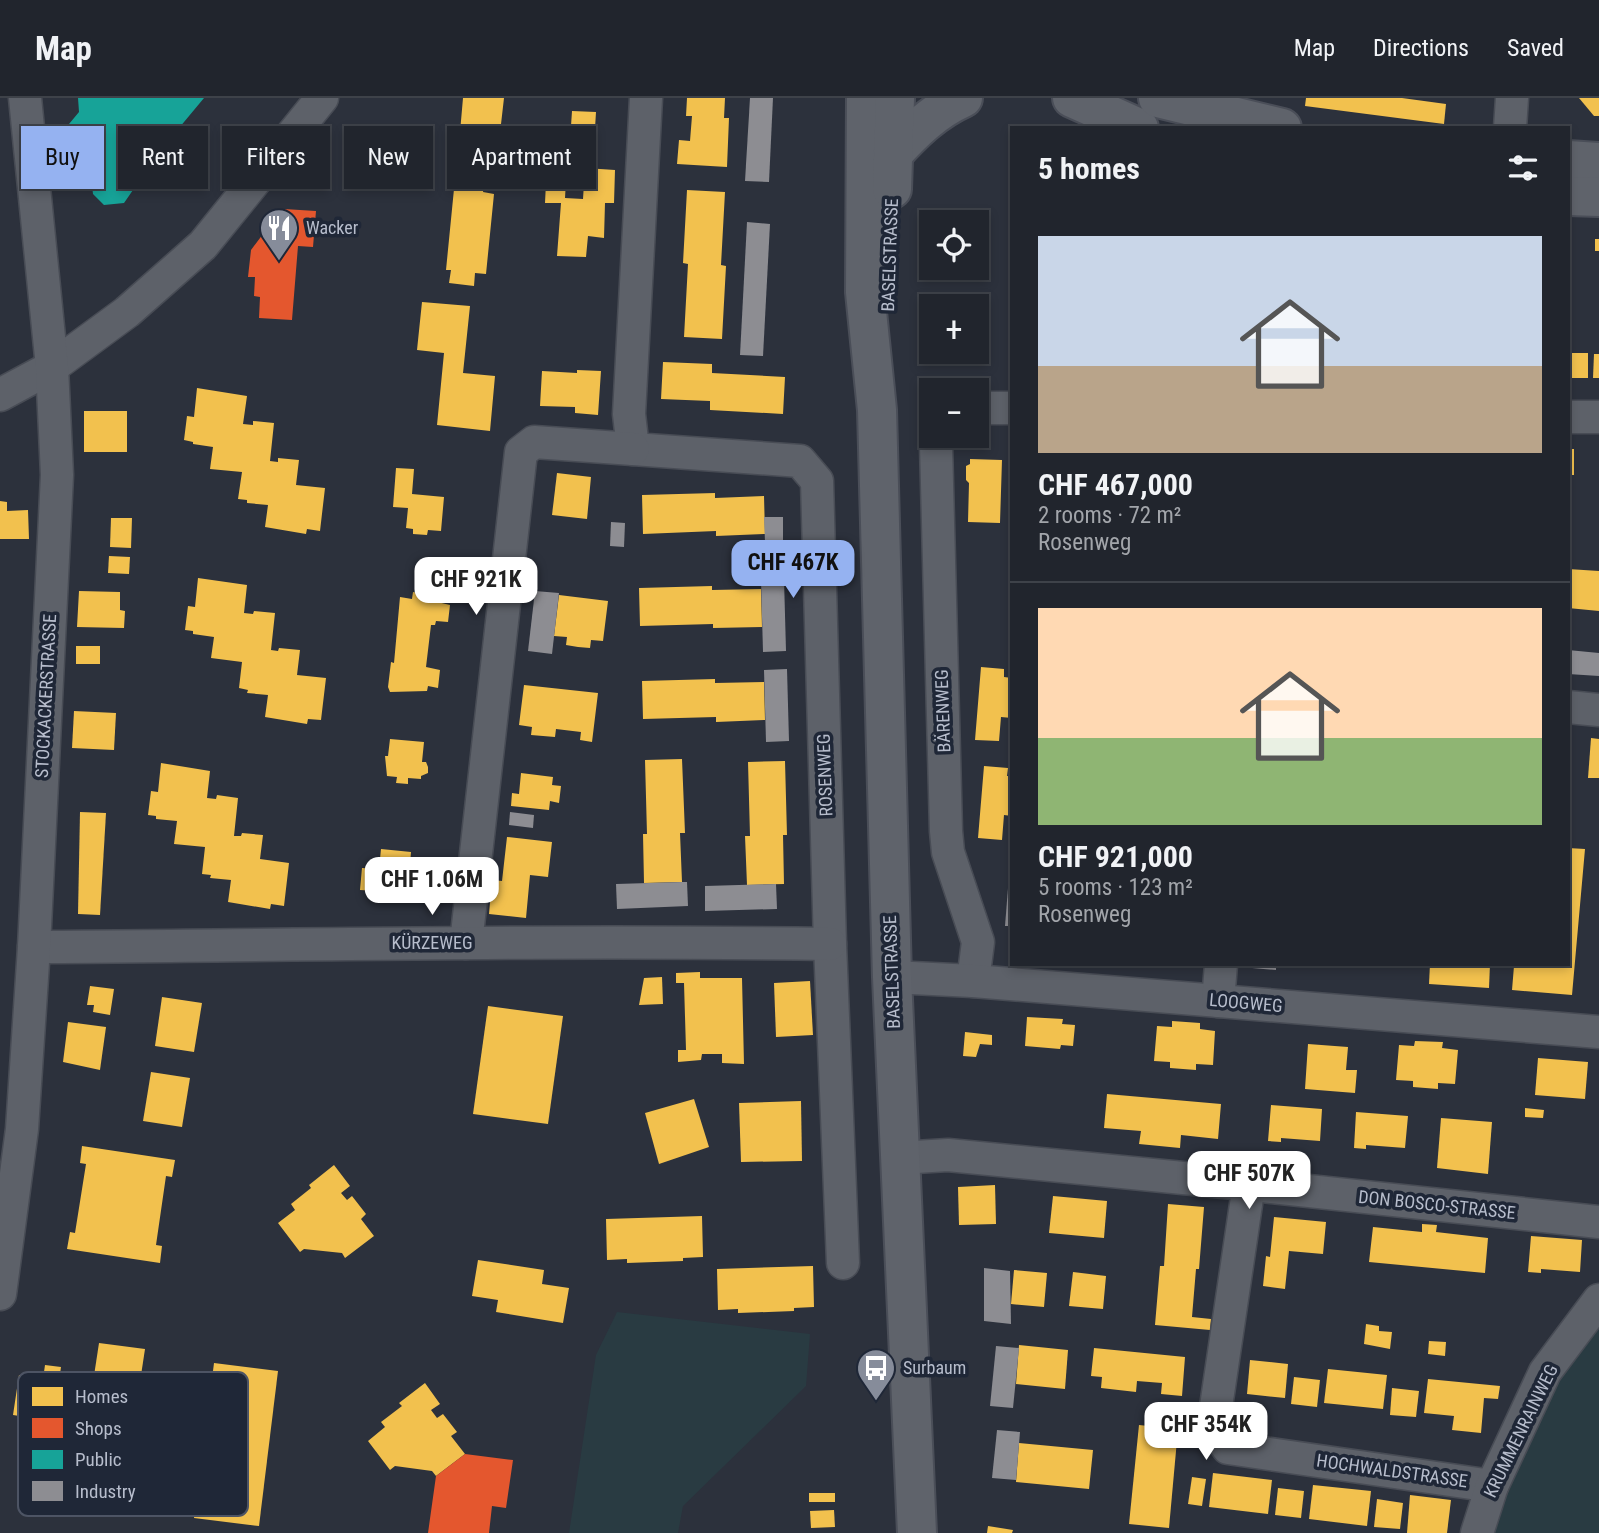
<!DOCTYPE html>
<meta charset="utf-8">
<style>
:root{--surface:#21252d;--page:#292d35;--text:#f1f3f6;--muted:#a2a5aa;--line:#3e4249;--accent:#95b2f1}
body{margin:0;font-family:"Roboto Condensed",sans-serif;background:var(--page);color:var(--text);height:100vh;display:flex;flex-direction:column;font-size:26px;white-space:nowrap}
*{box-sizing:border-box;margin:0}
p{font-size:23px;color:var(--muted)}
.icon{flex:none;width:38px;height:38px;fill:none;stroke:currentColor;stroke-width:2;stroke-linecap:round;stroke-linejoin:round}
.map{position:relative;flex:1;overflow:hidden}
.drawer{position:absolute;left:1010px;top:28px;width:560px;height:840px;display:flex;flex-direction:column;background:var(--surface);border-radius:0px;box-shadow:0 4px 10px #0003,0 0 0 2px var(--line)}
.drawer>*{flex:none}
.hud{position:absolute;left:21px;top:28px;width:665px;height:63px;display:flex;gap:14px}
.controls{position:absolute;left:919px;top:112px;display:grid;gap:14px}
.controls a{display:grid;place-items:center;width:70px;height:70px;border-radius:0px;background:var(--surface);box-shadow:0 4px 10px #0003,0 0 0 2px var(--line);font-size:35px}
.price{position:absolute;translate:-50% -60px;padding:0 16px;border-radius:14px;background:#fff;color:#222;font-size:23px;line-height:46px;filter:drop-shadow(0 2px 4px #0008)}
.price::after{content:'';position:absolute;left:50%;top:42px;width:21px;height:16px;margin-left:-10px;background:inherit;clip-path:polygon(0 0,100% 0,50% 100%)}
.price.selected{background:var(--accent);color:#111}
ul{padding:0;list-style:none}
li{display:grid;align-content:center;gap:14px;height:371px;padding:0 28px}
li+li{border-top:2px solid var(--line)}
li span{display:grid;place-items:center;height:217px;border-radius:0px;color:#555}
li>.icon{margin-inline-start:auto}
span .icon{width:126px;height:126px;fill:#fffc;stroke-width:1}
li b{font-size:30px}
h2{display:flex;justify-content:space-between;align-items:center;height:84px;padding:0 28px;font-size:30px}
.tag{padding:0 24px;border-radius:0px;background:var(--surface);box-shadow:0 4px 10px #0003,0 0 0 2px var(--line);font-size:24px;line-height:63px}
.tag.selected{background:var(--accent);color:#111}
header{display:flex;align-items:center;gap:42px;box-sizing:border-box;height:98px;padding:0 35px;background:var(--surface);border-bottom:2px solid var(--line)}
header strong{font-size:33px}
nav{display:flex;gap:38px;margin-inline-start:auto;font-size:24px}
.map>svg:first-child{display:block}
.green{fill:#293b42}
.homes{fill:#f2c14e}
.shops{fill:#e4572e}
.public{fill:#17a398}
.industry{fill:#8d8d92}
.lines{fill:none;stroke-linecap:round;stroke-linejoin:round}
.minor-casing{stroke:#484c55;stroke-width:35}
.major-casing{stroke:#4a4e58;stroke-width:42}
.minor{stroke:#5d6169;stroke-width:32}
.major{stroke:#5f636b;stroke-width:38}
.labels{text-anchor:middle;stroke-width:7;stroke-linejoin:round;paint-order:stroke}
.poi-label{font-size:18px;fill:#b7bdcc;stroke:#1f2737;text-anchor:start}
.street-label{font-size:18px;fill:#b7bdcc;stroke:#1f2737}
.key{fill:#1f2737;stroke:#4d5464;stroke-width:2}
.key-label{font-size:19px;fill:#b7bdcc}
</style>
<header>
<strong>Map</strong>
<nav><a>Map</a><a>Directions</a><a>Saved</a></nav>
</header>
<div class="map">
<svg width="1599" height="1435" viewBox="0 0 1599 1435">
<rect width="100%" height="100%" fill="#2c313c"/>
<g class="green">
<polygon points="1599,1202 1599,1435 1477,1435"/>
<polygon points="617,1214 810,1236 806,1288 683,1408 678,1435 569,1435 596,1257"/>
</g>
<g class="homes">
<polygon points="463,0 504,0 497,61 487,60 486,72 460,70 462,57 458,57"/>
<polygon points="687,0 725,0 724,20 729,20 727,69 677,66 679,42 690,43 692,18 686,18"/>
<polygon points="1306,0 1402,0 1446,6 1444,26 1305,8"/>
<polygon points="1579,0 1599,0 1599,18 1594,18"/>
<polygon points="572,13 596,14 593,63 569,61 570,48 565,48 566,28 571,28"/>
<polygon points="547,64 567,65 565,100 583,101 585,70 615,72 614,105 605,105 604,140 588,138 586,159 557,158 561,105 545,105"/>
<polygon points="460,79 485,82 483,94 494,96 486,176 475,175 474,188 449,185 451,172 446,172 454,91 458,92"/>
<polygon points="687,92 725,94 721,167 726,168 722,241 684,239 688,166 683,165"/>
<rect x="1595" y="141" width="4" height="12"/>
<polygon points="422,204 470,208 463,275 495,278 490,333 437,327 444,255 417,252"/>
<rect x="1568" y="255" width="20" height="25"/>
<polygon points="1594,256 1599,256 1599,280 1593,280"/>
<polygon points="663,264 712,266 712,275 785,279 783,316 710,312 710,303 661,301"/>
<polygon points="577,272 601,273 598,317 575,315 575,309 540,308 542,273 577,275"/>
<polygon points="197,290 247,298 243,326 253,327 253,323 274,325 270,363 278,364 278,360 299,362 296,387 325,390 320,433 307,431 306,436 265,429 268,407 247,405 247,402 238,401 242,374 210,371 213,349 193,346 193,344 184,342 187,318 194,319"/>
<rect x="84" y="313" width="43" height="41"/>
<rect x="1568" y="351" width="6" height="26"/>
<polygon points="970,361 1002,362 1000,425 968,424 969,385 966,382 966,368 970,366"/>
<polygon points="396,370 414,371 412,396 444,399 441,433 428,432 427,437 413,436 413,431 406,430 408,410 393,409"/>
<polygon points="557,375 591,379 587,421 552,417"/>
<polygon points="715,395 715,400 764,398 765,436 716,438 716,433 643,436 642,397"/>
<polygon points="0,403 7,404 7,413 28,412 29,441 0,441"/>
<polygon points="111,420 132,420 131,450 110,449"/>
<polygon points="109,458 130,459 129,476 108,475"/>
<polygon points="442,469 470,471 469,486 441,484"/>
<polygon points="1568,471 1599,473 1599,513 1568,510"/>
<polygon points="198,480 247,487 244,515 253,516 254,513 275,515 271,552 278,553 279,550 300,552 297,577 326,580 321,622 308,621 307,626 265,619 268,597 247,595 248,592 239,590 242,564 211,560 214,539 193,536 193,533 185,532 188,508 195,509"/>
<polygon points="712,488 712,492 761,491 762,529 713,530 713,526 640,528 639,490"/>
<polygon points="79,493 120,494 120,512 125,513 124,530 77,529"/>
<polygon points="413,494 430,497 429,502 450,507 448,524 436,523 435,527 431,527 426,569 440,572 438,590 428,588 427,593 390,594 388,589 391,564 394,565 400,499 412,501"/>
<polygon points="559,497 608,503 603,543 591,542 590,550 578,549 566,547 567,539 554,538"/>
<rect x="76" y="548" width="24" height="18"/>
<polygon points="981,569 1004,571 1004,579 1012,580 1012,620 1001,619 999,643 975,642"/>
<polygon points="715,581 715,585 764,584 765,622 716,624 716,619 643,621 642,583"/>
<polygon points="524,587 598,595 592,644 580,642 581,634 556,631 555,639 531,637 532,629 519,627"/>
<polygon points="74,613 116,615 114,652 72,650"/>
<polygon points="1591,640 1599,641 1599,680 1588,680"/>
<polygon points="390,641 424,644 422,664 426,664 428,669 428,675 421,678 421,681 408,680 408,686 396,685 397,679 387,678 385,658 388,658"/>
<polygon points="682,661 685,735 680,735 682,784 644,785 643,736 647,736 645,662"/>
<polygon points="785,663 787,737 783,737 784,786 747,787 745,738 750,738 748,664"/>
<polygon points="161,665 210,673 207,700 216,701 217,697 238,700 234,738 241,738 242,735 263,737 260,761 289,765 284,808 271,806 270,811 228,804 231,782 210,780 211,777 202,776 205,749 174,746 177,723 156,721 156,718 148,717 151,693 158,694"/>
<polygon points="984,668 1008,670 1007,678 1012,678 1012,718 1004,717 1002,742 978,740"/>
<polygon points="521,675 553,679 552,687 561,688 559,705 550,703 549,712 511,708 512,695 519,696"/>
<polygon points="80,714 106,715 100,817 78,816"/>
<polygon points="507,739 552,744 548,779 530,777 526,820 489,816 492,782 502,783"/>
<polygon points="1568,750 1585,751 1572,897 1512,892 1514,868 1535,870 1536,866 1568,866"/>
<polygon points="381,751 411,754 407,805 376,803 377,793 360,792 362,770 379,771"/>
<polygon points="1430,866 1490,866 1489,890 1429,886"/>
<polygon points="700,874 700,880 742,880 744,966 722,965 722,956 702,956 701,962 678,964 678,952 686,952 684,885 676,885 676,875"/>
<polygon points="662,879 663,906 639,907 644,880"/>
<polygon points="810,883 813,937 776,939 774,885"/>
<polygon points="90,888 114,891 110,917 93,914 94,907 87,907"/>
<polygon points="162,899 202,905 194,954 155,948"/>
<polygon points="488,908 563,918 548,1026 473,1016"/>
<polygon points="1027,919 1063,921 1062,926 1075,927 1073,948 1061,947 1060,951 1025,948"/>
<polygon points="1172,923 1200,925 1200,931 1215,933 1213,967 1196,966 1196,972 1170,970 1170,964 1154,963 1157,928 1172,929"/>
<polygon points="68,924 106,929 100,972 63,964"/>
<polygon points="965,934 992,937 992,947 980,946 976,959 963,958"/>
<polygon points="1415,943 1443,944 1442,950 1458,952 1455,986 1438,985 1438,991 1413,989 1413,983 1396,982 1399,947 1414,948"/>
<polygon points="1308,946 1348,949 1346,972 1357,972 1355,995 1305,991"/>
<polygon points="1538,960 1588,964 1585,1001 1535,997"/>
<polygon points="151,974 190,980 182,1029 143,1023"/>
<polygon points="1107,996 1221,1006 1218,1041 1181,1037 1180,1050 1139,1046 1141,1033 1104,1030"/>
<polygon points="694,1001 709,1049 659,1066 645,1015"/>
<polygon points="801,1003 802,1063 741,1064 739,1005"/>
<polygon points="1271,1007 1322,1011 1320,1043 1281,1040 1281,1044 1268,1043"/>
<polygon points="1525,1010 1544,1012 1543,1020 1525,1019"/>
<polygon points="1356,1014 1408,1018 1405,1050 1366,1047 1366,1051 1354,1050"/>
<polygon points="1441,1020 1492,1024 1488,1076 1437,1070"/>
<polygon points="82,1048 175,1062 172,1079 166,1078 156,1147 162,1148 160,1165 67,1151 70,1134 75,1135 86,1066 80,1065"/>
<polygon points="334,1067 350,1088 341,1095 347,1102 352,1098 366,1116 361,1121 374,1138 345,1160 342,1155 304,1151 300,1154 278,1125 295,1112 291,1106 311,1090 309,1087"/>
<polygon points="995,1087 996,1126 959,1127 958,1089"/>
<polygon points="1053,1098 1107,1103 1104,1140 1049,1135"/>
<polygon points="1168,1106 1204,1109 1199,1171 1196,1171 1192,1219 1211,1221 1210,1232 1155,1227 1160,1168 1164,1168"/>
<polygon points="702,1118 703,1159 683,1160 683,1163 627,1165 627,1161 607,1162 606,1121"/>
<polygon points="1274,1119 1326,1124 1323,1156 1289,1153 1285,1191 1263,1188 1266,1158 1270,1159"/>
<polygon points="1422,1126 1437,1127 1436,1134 1488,1140 1485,1175 1369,1164 1373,1129 1422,1134"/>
<polygon points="1531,1138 1582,1142 1580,1174 1541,1171 1541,1175 1528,1174"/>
<polygon points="478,1162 544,1172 542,1186 569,1190 563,1225 496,1214 498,1202 472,1198"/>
<polygon points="813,1168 814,1209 794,1210 794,1213 738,1215 738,1211 718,1212 717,1171"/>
<polygon points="1014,1172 1047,1175 1044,1209 1011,1206"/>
<polygon points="1073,1174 1106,1178 1103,1211 1069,1208"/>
<polygon points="1366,1226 1379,1228 1379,1233 1392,1234 1390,1251 1364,1246"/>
<polygon points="1429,1243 1446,1244 1445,1258 1428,1256"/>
<polygon points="99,1245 145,1251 123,1396 77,1389"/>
<polygon points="1019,1247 1068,1252 1065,1291 1016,1286"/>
<polygon points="1094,1250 1185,1259 1182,1298 1161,1296 1162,1285 1137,1283 1136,1294 1101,1290 1102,1279 1091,1278"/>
<polygon points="1250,1262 1288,1266 1285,1300 1247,1296"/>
<polygon points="214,1265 278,1273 259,1428 194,1420"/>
<polygon points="45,1267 61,1269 59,1283 64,1284 62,1299 56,1298 52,1323 13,1317 19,1277 43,1281"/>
<polygon points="1328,1271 1387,1277 1383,1311 1324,1305"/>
<polygon points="1294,1279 1320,1282 1317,1309 1291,1306"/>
<polygon points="1428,1281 1500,1288 1498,1301 1484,1300 1481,1335 1452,1332 1454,1318 1424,1315"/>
<polygon points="425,1285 440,1306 431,1312 437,1320 443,1316 457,1334 451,1338 465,1356 436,1378 432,1373 395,1368 390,1372 368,1343 385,1329 381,1324 402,1308 399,1305"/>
<polygon points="1392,1290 1419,1293 1416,1319 1390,1317"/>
<polygon points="1139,1327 1178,1331 1169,1430 1129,1426"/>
<polygon points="1019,1345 1093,1352 1089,1391 1016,1384"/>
<polygon points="1213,1375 1272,1382 1268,1416 1209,1409"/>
<polygon points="1192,1379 1206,1381 1202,1408 1188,1406"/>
<polygon points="1313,1387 1371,1393 1367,1428 1309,1421"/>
<polygon points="1278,1390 1304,1393 1301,1420 1275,1417"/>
<rect x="809" y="1395" width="26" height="9"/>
<polygon points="1410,1397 1451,1402 1447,1435 1407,1435"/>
<polygon points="1377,1401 1403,1405 1400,1431 1374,1429"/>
<polygon points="834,1412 835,1429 811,1430 810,1413"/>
<polygon points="988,1428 1013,1432 1012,1435 987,1435"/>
</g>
<g class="shops">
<polygon points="284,111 316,113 313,149 298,148 292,222 259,220 260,199 254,198 255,179 248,179 251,152 263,136 270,137 271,127"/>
<polygon points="465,1356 513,1362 506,1410 492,1408 489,1435 428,1435 436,1378"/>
</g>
<polygon class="public" points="78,0 204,0 169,42 171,61 159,62 152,55 132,78 133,92 124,105 104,107 93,96 91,79 100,69 98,53 83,53 70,39 69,26 79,14"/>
<g class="industry">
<polygon points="750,0 773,0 769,84 745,83"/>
<polygon points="747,124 770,126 763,258 740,257"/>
<polygon points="764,419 783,419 783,443 765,444"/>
<polygon points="611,424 625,425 624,449 610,448"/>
<polygon points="784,481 786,553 763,554 761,482"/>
<polygon points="535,493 559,495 552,556 528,553"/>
<polygon points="1568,552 1599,555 1599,578 1568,576"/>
<polygon points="787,571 789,643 766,644 764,572"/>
<polygon points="510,714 534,717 533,730 509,727"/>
<polygon points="1010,765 1012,765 1012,828 1005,828"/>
<polygon points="682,784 687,784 688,808 617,811 616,786"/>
<polygon points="776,786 777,811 705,813 705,788"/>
<polygon points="1252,866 1276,866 1276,872 1252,870"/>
<polygon points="984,1170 1010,1173 1011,1226 984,1223"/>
<polygon points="996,1248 1019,1250 1013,1310 990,1308"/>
<polygon points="997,1332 1020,1334 1016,1382 992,1380"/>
</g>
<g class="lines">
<defs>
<g id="minor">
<polyline points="646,0 629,316 633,351 800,363 817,383 830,846 843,1165"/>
<polyline points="1510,30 1512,0"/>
<polyline points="0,297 52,269 127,214 203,147 322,0"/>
<polyline points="976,310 1012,310"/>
<polyline points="1568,319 1599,319"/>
<polyline points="938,338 936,347 946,733 948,754 978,844 973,883"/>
<polyline points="1568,609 1599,612"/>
<polyline points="466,845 521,354 534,344 633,351"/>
<path d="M34 849C299 847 565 842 830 846"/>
<polyline points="892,879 973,883 1599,934"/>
<polyline points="1218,903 1221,866"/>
<polyline points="899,1060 948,1057 1234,1085 1599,1124"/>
<polyline points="1249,1086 1213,1329 1228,1350 1492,1388"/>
<polyline points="0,1196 22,1031 34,849 57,377 52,269 25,0"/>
<polyline points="1477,1435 1492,1388 1545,1274 1599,1202"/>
</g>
<g id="major">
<polyline points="866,0 865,194 877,312 892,879 917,1435"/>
<polyline points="1072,0 1139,30"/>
<polyline points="1158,0 1282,30"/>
<path d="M892 57C913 34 934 13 963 0"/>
<polyline points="1568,62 1599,64"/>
<polyline points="892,91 895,0"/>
<polyline points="1568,98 1599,99"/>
</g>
</defs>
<use href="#minor" class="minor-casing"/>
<use href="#major" class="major-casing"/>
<use href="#minor" class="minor"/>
<use href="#major" class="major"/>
</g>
<defs>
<symbol id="restaurant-pin" viewBox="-11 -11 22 30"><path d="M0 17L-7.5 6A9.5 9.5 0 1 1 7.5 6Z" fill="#868c9a" stroke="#1f2737"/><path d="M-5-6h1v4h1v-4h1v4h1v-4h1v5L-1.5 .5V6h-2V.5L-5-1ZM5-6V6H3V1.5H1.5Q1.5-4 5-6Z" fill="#fff"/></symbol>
<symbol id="bus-pin" viewBox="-11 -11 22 30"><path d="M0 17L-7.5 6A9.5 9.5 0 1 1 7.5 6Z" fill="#868c9a" stroke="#1f2737"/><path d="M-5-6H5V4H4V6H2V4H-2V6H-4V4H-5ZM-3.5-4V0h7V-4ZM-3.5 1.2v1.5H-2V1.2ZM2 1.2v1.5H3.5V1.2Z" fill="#fff"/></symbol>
</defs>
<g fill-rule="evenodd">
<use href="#restaurant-pin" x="257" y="108" width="44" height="60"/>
<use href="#bus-pin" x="854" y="1248" width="44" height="60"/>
</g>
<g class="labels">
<g class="poi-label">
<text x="306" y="136">Wacker</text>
<text x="903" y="1276">Surbaum</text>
</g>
<g class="street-label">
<text transform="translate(890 157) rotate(-88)" y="6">BASELSTRASSE</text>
<text transform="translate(46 598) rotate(-87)" y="6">STOCKACKERSTRASSE</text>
<text transform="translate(943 613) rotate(-92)" y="6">BÄRENWEG</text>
<text transform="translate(825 677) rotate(-92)" y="6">ROSENWEG</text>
<text x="432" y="851">KÜRZEWEG</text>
<text transform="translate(892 874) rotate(-92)" y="6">BASELSTRASSE</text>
<text transform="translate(1246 905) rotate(5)" y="6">LOOGWEG</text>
<text transform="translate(1437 1107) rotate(6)" y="6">DON BOSCO-STRASSE</text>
<text transform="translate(1521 1333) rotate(-64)" y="6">KRUMMENRAINWEG</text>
<text transform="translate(1392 1373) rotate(8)" y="6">HOCHWALDSTRASSE</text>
</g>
</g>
<rect x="18" y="1274" width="230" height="144" rx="10" class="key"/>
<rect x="32" y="1289" width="31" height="19" fill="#f2c14e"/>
<rect x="32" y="1320" width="31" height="20" fill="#e4572e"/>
<rect x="32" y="1352" width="31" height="19" fill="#17a398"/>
<rect x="32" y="1383" width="31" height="20" fill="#8d8d92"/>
<g class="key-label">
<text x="75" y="1305">Homes</text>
<text x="75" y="1337">Shops</text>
<text x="75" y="1368">Public</text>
<text x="75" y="1400">Industry</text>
</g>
</svg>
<div class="controls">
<a><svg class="icon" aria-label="locate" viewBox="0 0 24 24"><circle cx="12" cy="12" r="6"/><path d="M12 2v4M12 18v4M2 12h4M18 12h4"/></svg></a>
<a>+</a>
<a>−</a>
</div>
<b class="price selected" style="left:793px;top:502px">CHF 467K</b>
<b class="price" style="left:476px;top:519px">CHF 921K</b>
<b class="price" style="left:432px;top:819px">CHF 1.06M</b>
<b class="price" style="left:1249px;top:1113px">CHF 507K</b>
<b class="price" style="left:1206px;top:1364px">CHF 354K</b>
<div class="hud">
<a class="tag selected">Buy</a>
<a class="tag">Rent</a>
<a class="tag">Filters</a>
<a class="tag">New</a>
<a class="tag">Apartment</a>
</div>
<section class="drawer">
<h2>5 homes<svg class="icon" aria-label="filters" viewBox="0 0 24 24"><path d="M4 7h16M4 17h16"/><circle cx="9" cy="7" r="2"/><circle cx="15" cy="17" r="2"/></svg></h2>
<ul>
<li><span style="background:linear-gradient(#c9d6e8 60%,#b9a48a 0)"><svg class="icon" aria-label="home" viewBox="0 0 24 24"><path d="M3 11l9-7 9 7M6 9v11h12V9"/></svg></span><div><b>CHF 467,000</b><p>2 rooms · 72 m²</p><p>Rosenweg</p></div></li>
<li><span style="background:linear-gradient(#ffd9b3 60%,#8fb573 0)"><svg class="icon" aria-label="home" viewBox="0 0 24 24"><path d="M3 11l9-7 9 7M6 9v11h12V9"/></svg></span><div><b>CHF 921,000</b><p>5 rooms · 123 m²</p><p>Rosenweg</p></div></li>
</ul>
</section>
</div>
